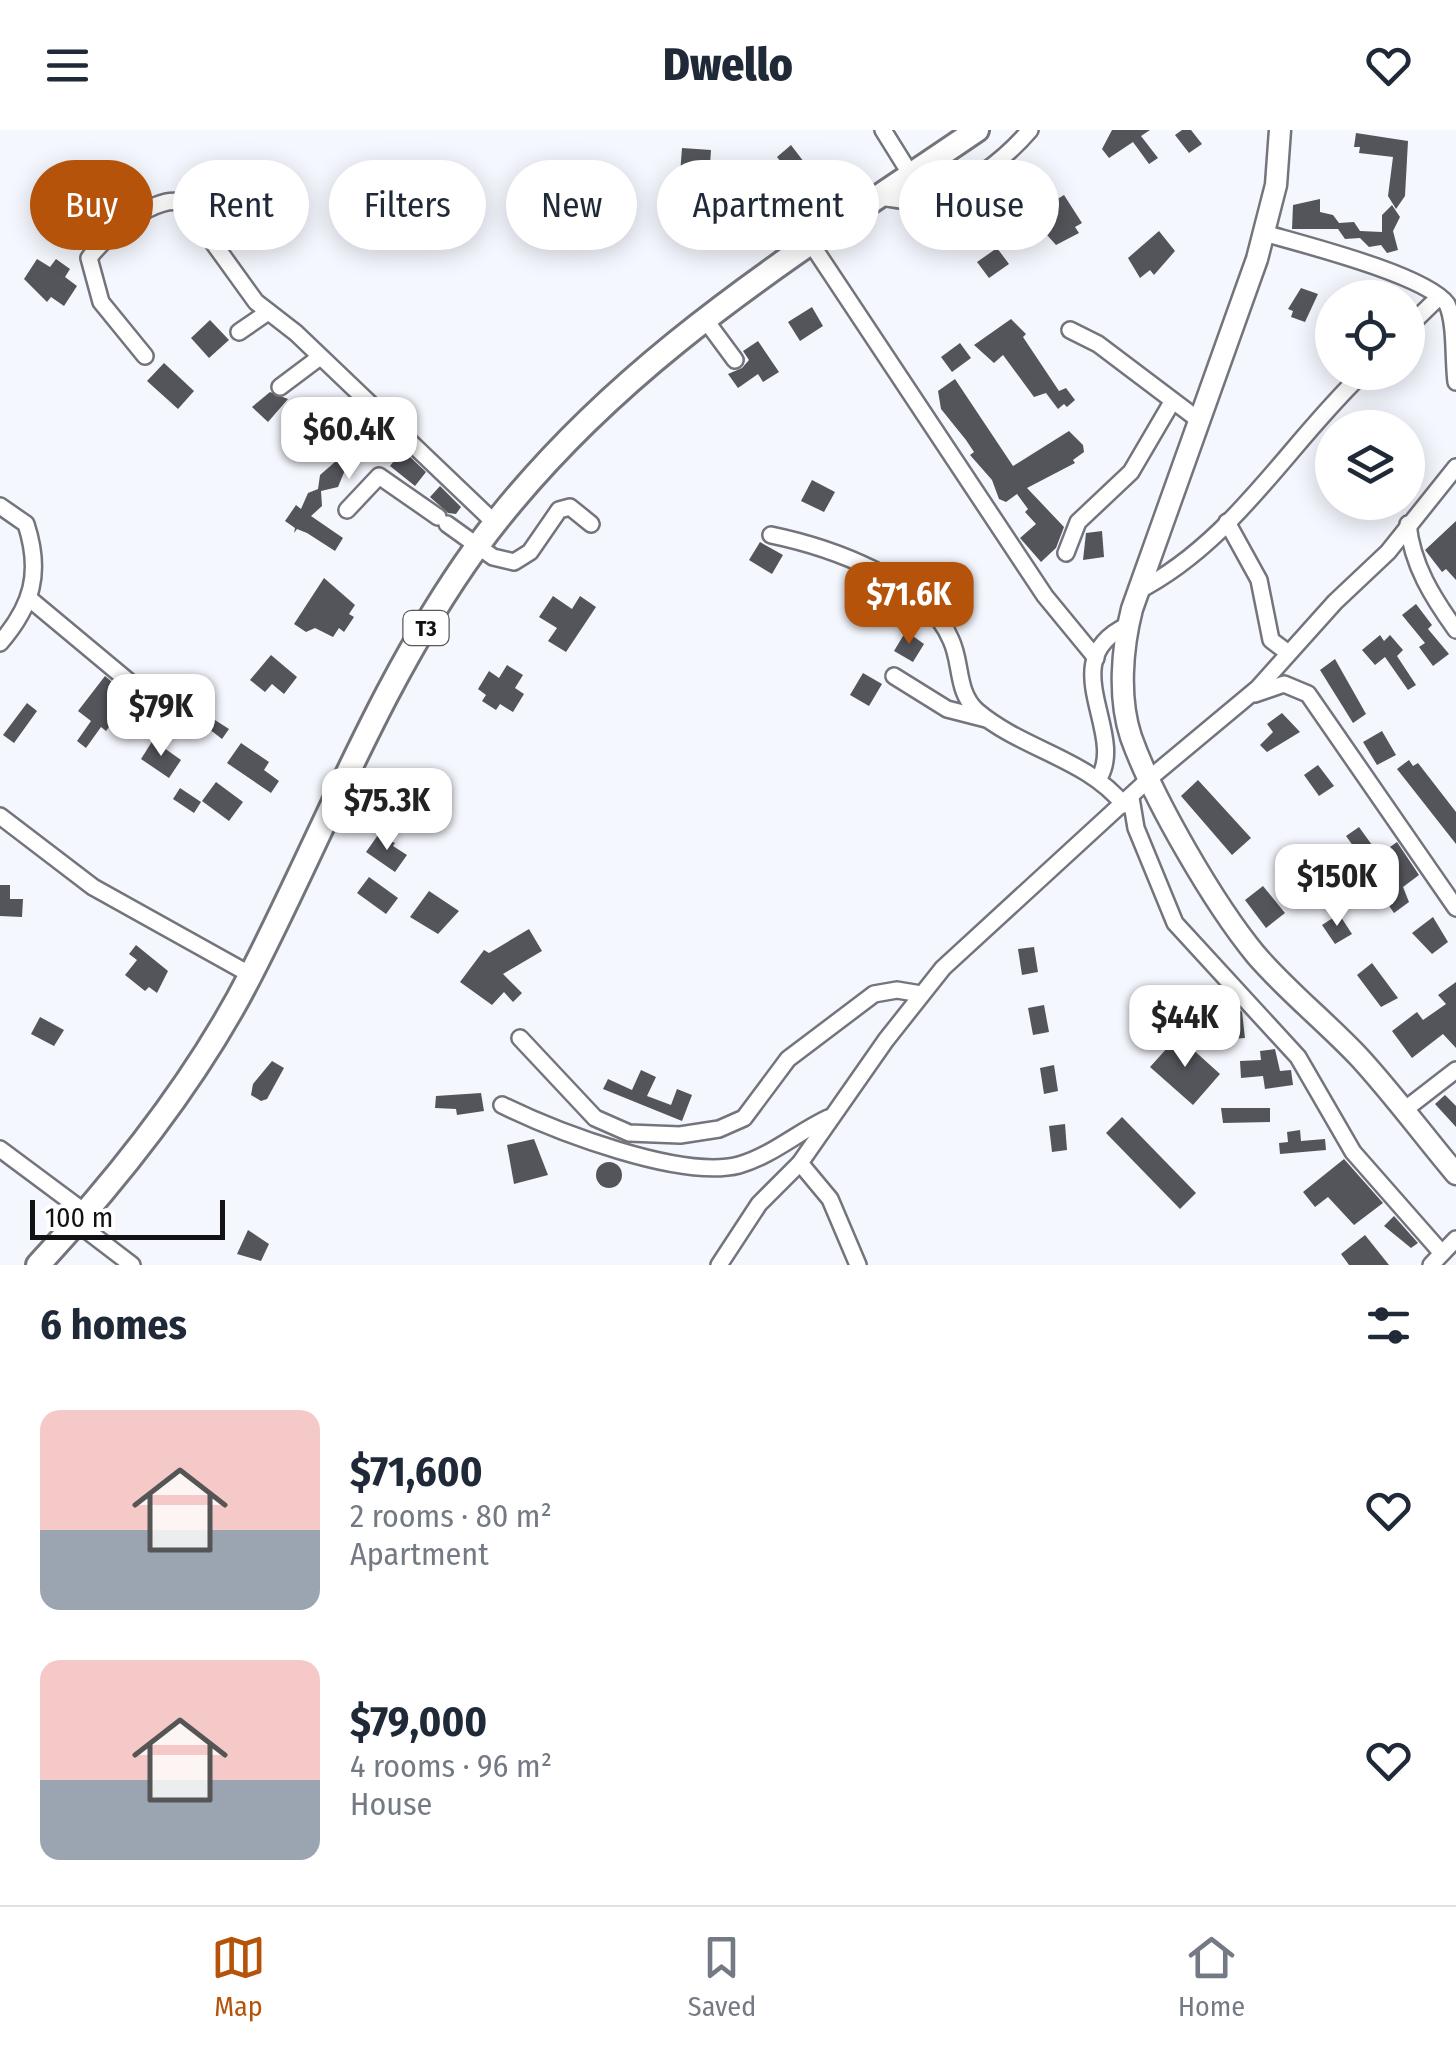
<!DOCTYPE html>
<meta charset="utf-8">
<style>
:root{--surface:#fff;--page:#f2f2f3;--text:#1f2937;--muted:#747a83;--line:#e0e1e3;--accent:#b45309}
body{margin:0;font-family:"Fira Sans Condensed",sans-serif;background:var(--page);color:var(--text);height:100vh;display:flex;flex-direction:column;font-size:38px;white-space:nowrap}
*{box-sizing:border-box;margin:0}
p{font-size:32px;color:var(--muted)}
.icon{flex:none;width:55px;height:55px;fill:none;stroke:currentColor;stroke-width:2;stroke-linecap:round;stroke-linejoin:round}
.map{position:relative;height:1135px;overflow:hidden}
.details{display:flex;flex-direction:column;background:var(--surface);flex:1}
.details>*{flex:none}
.guide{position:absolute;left:30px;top:30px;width:1398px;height:90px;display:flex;gap:20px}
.controls{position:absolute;left:1315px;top:150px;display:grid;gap:20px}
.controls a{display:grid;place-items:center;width:110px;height:110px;border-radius:50%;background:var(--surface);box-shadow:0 5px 25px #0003;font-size:50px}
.scale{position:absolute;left:30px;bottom:25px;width:195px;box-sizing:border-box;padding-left:10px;border:5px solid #121215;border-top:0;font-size:28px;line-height:35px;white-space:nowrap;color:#121215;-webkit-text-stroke:8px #fff;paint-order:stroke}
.price{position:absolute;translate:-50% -85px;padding:0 22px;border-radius:20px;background:#fff;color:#222;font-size:32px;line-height:65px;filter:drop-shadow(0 2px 5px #0008)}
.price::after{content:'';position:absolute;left:50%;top:60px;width:30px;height:22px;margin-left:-15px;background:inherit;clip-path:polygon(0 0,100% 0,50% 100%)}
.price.on{background:var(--accent);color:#fff}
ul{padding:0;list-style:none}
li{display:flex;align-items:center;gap:30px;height:250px;padding:0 40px}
li span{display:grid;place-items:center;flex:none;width:280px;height:200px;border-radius:20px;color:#555}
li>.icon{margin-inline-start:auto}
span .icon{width:120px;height:120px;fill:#fffc;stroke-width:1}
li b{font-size:42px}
h2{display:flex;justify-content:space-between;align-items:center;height:120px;padding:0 40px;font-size:42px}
.tag{padding:0 35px;border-radius:45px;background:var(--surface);box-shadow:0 5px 25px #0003;font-size:35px;line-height:90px}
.tag.on{background:var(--accent);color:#fff}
header{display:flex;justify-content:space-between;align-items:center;height:130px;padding:0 40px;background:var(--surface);font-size:45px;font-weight:800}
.tabs{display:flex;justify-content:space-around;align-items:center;height:140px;border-top:2px solid var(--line);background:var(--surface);font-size:28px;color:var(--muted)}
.tabs a{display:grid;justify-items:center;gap:5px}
.tabs .on{color:var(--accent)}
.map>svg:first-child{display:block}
.building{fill:#54555b}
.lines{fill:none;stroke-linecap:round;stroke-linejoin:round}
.minor-casing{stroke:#74757c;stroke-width:20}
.major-casing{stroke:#74757c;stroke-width:25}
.highway-casing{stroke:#74757c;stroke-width:28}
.minor{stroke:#fff;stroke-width:15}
.major{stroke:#fff;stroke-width:20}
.highway{stroke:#fff;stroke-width:22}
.labels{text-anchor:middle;stroke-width:10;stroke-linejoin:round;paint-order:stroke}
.shield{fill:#fff;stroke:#59595b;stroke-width:2.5}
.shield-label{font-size:22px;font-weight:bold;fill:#121215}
</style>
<header><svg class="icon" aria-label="menu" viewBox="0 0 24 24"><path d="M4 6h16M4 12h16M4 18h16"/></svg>Dwello<svg class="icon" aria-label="heart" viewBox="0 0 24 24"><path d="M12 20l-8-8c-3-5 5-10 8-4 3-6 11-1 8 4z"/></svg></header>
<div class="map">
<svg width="1456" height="1135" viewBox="0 0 1456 1135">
<rect width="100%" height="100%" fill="#f5f7fe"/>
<g class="building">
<polygon points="1112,0 1150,0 1141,6 1158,28 1149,34 1133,12 1109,28 1102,19"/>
<polygon points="1182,0 1191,0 1202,14 1189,23 1175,5"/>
<polygon points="1356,3 1408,11 1405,66 1396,79 1388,66 1393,27 1359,23 1360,17 1354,17"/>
<polygon points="791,15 807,36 815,30 824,42 802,59 777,27"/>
<polygon points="682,18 711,20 710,35 714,34 724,68 737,70 736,87 717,85 716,94 705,93 706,67 713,67 706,36 710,35 692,34 692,44 680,44"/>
<polygon points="1064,65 1082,93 1075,97 1079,103 1056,115 1030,86"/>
<polygon points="1320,69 1320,82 1333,85 1339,93 1354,92 1360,101 1382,102 1382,85 1392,75 1400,87 1393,101 1398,120 1387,123 1381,115 1369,117 1360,108 1345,109 1338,99 1292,99 1293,75"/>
<polygon points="1159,101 1175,121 1154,145 1150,140 1140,148 1128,128"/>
<polygon points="997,118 1009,134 989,148 977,132"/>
<polygon points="37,129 50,137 56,129 70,139 65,147 77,156 64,176 51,167 47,172 24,149"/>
<polygon points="1301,158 1318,164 1305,192 1291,187 1293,181 1288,179"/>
<polygon points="812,177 823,196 800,211 788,192"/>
<polygon points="1011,189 1026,204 1023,207 1059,261 1066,258 1075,270 1067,277 1064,274 1058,279 1046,263 1034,267 1003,225 994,233 974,215"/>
<polygon points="210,190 229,210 209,228 191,208"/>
<polygon points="758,211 779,242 763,252 758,244 738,258 728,244 742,238 749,230 743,221"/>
<polygon points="960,213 971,228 952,242 941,227"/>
<polygon points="164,233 194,261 178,279 147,251"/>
<polygon points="955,249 1013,336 1069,301 1083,315 1084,322 1073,330 1075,333 1027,358 1064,397 1056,418 1041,432 1020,408 1036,394 1025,382 1028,379 1017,364 1006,372 999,369 992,350 970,325 974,322 966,310 941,279 938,261"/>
<polygon points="270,262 288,269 268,292 252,277"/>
<polygon points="372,291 426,342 415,356 390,336 394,331 375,310 368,311 350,328 338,357 321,361 322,376 311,386 343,408 335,421 307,403 297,399 294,403 295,398 285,391 296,375 301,379 308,363 318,359 320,345 343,325 347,310"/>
<polygon points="812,350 835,362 824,382 801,371"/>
<polygon points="440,356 461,377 456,384 448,383 430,367"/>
<polygon points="1456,391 1456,450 1446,439 1442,442 1425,420"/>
<polygon points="1102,401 1104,427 1083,430 1086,403"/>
<polygon points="760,412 783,425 772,444 749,430"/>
<polygon points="324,448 355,475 349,484 354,487 344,502 339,498 333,507 315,498 306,502 294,494"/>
<polygon points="553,466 572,479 580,466 596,477 566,522 548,511 557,498 539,487"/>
<polygon points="1416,474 1432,495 1428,499 1449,524 1433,536 1419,517 1425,513 1402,485"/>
<polygon points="906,501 924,514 913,532 894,521"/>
<polygon points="1380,505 1384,511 1390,505 1403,520 1397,526 1416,555 1408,560 1385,527 1375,535 1362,520"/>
<polygon points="271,525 297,547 284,564 272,554 265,562 250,550"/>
<polygon points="1335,529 1366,584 1353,593 1320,540"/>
<polygon points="507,535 523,545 515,558 524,564 513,582 500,574 496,580 482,571 486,565 478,559 489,541 499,548"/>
<polygon points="863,543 882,554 869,576 850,565"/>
<polygon points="105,546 131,568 106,601 101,597 86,618 77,611 91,591 78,581"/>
<polygon points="182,569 229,599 222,609 204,595 194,609 167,590"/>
<polygon points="27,573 37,581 14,613 3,605"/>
<polygon points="152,582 167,592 156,609 141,599"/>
<polygon points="1282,583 1300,602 1267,622 1260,615 1273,602 1267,594"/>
<polygon points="1382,601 1396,625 1377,635 1363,612"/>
<polygon points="153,610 181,630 169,648 141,629"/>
<polygon points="241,613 269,632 264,640 279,651 271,663 227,633"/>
<polygon points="1409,630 1413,636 1418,633 1456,682 1456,714 1397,639"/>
<polygon points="1318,635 1334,656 1319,666 1304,645"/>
<polygon points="430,643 443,653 418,687 402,669"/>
<polygon points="1198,650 1251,708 1232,725 1181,666"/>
<polygon points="216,652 243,672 229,691 202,671"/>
<polygon points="180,658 201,672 194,683 173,669"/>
<polygon points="1359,697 1372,715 1359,724 1346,706"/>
<polygon points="378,705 395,713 393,716 407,725 395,742 366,722"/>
<polygon points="1397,712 1419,745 1403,757 1409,772 1394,783 1376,757 1385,750 1378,742 1388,734 1380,724"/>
<polygon points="369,747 398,768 386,784 357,763"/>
<polygon points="0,755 10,755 10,769 23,769 22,787 0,786"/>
<polygon points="1263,756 1285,783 1266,798 1245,770"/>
<polygon points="429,761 459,781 438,804 410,787"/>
<polygon points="1339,784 1352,804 1335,814 1322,795"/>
<polygon points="1433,787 1448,812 1432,824 1412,803"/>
<polygon points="529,799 542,821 503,844 522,863 513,872 504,862 492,875 460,852 484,820 489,823"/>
<polygon points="136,815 168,841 157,863 149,857 145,861 125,845 137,830 129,824"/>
<polygon points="1034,817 1038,842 1022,845 1018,819"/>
<polygon points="1372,833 1398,868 1381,877 1357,845"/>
<polygon points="1456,852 1456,918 1443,904 1412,928 1392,901 1417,882 1423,890 1446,874 1438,865"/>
<polygon points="1234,874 1242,882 1245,908 1231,909 1228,890 1185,894 1184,879"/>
<polygon points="1044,875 1049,902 1033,905 1028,878"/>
<polygon points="40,887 64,900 54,916 31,904"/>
<polygon points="1178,906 1220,944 1193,975 1150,937"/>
<polygon points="1275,919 1280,941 1291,940 1293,955 1265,959 1263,946 1241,948 1240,931 1261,930 1260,921"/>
<polygon points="272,931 284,938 267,969 261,971 251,965 253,954"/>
<polygon points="1054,935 1058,961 1044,964 1040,938"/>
<polygon points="641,940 656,947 647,966 671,975 677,959 692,965 682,991 603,959 608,949 632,960"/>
<polygon points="481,963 484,981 457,985 456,979 435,978 436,966"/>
<polygon points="1445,965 1456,976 1456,997 1435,974"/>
<polygon points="1221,978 1270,978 1270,992 1223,993"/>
<polygon points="1122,987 1196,1063 1180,1079 1106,1003"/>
<polygon points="1065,994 1067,1020 1052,1022 1049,996"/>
<polygon points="1300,1000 1301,1011 1325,1009 1326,1020 1280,1024 1279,1013 1288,1012 1287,1002"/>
<polygon points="534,1009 548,1045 514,1054 507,1015"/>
<polygon points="1344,1029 1383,1073 1354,1095 1328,1067 1315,1077 1303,1062"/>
<circle cx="609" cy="1045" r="13"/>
<polygon points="1394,1086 1418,1113 1411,1118 1384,1096"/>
<polygon points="248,1100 269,1114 261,1131 237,1124"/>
<polygon points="1365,1105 1389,1135 1349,1135 1341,1124"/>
</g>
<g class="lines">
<defs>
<g id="minor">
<polyline points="883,0 911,45"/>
<path d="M878 67C892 68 912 74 926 70 966 60 1004 30 1030 0"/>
<path d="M1264 103C1302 114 1426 145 1447 174 1456 194 1453 228 1456 252"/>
<polyline points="810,112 1045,466 1096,528"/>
<polyline points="704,188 735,230"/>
<polyline points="1408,197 1439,167"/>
<polyline points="1070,200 1098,214 1200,291"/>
<polyline points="239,202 268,182"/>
<path d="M145 226 101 172 89 128C104 107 162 58 186 75L256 172 296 203 496 394"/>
<polyline points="280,257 320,227"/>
<path d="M0 376 26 394C42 443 32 476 0 513"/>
<polyline points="347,380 379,346 438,387"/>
<polyline points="1227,392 1259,450 1271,510 1287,522"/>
<polyline points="447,394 493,427 514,432 530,422 559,380 570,377 591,394"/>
<path d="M1408 394C1412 435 1433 468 1456 500"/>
<path d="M771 405C829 417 926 450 951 510 962 533 956 562 977 581 1023 620 1086 628 1124 675"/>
<polyline points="1066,423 1078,392 1131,342 1172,272"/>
<path d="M1136 462C1234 412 1287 315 1364 242"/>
<polyline points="31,470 151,570"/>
<polyline points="894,546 947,579 986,589"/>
<polyline points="1255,564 1284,554 1308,564 1456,778"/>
<path d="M1099 648C1127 602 1052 530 1128 495"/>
<polyline points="1131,668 1136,698 1175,793 1298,927 1353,1022 1440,1121"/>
<polyline points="0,686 93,757 251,845"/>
<polyline points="520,908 595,988 629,1003 680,1005 719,999 744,988 788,929 874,864 897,860 921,864"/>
<path d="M502 975C555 1001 681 1050 739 1035 771 1026 798 1002 828 988"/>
<polyline points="1403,981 1456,940"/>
<polyline points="0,1019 86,1083"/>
<polyline points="800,1033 830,1069 858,1135"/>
<polyline points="77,1093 132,1135"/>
<polyline points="719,1135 759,1074 800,1033 886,910 943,838 1150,648 1258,558 1335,472 1388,422 1456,337"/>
<polyline points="1431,1135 1456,1109"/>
</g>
<path id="major" d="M1280 0 1276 55 1257 129 1132 479C1122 518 1118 568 1131 607 1153 669 1214 774 1256 825 1288 862 1326 892 1359 927 1393 964 1424 1006 1456 1044"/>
<path id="highway" d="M38 1135C119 1048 197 950 251 844 325 700 381 550 476 418 610 235 794 125 977 0"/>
</defs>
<use href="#minor" class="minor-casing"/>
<use href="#major" class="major-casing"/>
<use href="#highway" class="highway-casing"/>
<use href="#minor" class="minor"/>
<use href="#major" class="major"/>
<use href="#highway" class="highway"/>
</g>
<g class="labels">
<rect class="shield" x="403.5" y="481" width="45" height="34" rx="8"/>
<g class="shield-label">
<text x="426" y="506">T3</text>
</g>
</g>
</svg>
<div class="controls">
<a><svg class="icon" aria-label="locate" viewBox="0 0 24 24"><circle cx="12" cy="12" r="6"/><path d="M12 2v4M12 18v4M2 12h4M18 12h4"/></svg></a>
<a><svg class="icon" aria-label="layers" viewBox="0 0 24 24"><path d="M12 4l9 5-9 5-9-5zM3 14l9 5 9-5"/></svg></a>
</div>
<div class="scale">100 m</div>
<b class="price" style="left:349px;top:352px">$60.4K</b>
<b class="price on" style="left:909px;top:517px">$71.6K</b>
<b class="price" style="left:161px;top:629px">$79K</b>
<b class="price" style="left:387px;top:723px">$75.3K</b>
<b class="price" style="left:1337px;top:799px">$150K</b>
<b class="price" style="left:1185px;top:940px">$44K</b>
<div class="guide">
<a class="tag on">Buy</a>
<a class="tag">Rent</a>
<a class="tag">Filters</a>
<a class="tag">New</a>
<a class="tag">Apartment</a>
<a class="tag">House</a>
</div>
</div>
<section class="details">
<h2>6 homes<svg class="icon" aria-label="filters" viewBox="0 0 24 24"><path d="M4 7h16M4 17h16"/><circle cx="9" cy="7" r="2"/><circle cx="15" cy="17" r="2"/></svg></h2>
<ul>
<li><span style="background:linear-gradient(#f6c9c9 60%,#9aa5b1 0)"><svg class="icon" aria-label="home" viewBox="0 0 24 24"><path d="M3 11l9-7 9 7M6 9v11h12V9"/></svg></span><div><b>$71,600</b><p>2 rooms · 80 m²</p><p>Apartment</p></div><svg class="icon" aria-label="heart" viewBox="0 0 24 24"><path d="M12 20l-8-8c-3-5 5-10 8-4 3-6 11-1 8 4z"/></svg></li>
<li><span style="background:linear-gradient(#f6c9c9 60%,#9aa5b1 0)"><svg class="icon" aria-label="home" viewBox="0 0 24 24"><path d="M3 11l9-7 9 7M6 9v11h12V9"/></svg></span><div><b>$79,000</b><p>4 rooms · 96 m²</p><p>House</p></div><svg class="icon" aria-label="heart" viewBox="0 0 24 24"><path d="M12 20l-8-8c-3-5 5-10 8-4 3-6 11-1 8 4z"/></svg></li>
</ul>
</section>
<nav class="tabs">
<a class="on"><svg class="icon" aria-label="map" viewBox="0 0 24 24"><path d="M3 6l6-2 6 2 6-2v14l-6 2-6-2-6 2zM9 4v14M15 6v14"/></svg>Map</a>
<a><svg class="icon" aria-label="saved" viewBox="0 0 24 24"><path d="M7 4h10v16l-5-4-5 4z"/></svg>Saved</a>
<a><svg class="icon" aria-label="home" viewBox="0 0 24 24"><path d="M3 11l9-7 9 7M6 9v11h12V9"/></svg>Home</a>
</nav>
